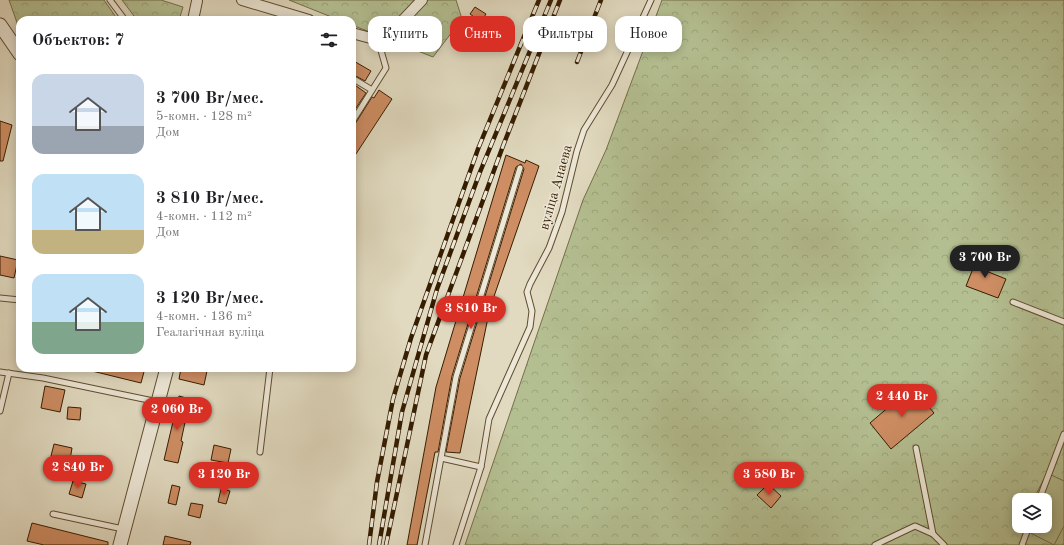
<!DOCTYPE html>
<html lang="ru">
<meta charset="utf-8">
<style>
:root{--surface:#fff;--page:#f2f2f2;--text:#202124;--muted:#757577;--accent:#d93025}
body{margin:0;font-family:"Old Standard TT",serif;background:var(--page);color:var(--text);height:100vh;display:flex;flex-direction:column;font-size:15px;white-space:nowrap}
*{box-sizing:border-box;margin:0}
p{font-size:13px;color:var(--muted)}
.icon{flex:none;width:22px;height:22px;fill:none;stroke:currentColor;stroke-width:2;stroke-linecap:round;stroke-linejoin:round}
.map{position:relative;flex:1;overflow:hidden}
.drawer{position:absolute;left:16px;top:16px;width:340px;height:356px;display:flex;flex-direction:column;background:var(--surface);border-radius:12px;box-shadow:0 2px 10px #0003}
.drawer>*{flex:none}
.banner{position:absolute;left:368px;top:16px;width:380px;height:36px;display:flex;gap:8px}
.buttons{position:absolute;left:1012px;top:493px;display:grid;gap:8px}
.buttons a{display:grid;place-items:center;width:40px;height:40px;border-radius:8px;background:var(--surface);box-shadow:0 2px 10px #0003;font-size:20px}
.price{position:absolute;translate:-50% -34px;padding:0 9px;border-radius:14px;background:var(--accent);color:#fff;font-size:13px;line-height:26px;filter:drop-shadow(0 1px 2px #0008)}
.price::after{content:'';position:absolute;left:50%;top:24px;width:12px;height:9px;margin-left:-6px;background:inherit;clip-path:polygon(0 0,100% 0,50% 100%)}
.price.on{background:#222;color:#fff}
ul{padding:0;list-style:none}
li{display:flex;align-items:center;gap:12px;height:100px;padding:0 16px}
li span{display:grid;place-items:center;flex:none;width:112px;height:80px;border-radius:12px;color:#555}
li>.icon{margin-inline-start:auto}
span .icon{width:48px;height:48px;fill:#fffc;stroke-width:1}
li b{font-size:17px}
h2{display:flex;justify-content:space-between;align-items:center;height:48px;padding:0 16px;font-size:17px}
.tag{padding:0 14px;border-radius:12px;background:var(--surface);box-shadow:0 2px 10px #0003;font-size:14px;line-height:36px}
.tag.on{background:var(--accent);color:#fff}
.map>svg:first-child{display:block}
.forest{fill:url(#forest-crowns);stroke:#756e48;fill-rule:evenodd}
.garden{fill:#b4bf91;stroke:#756e48}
.building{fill:#ce8d63;stroke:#361d00}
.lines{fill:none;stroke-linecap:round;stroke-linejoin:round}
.service-casing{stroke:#614c30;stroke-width:7}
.minor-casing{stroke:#614c30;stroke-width:12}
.tertiary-casing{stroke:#614c30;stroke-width:15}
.service{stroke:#ece7d6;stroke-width:5}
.minor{stroke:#ece7d6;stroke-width:10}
.tertiary{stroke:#ece7d6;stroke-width:13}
.rail-casing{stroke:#361d00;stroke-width:4.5}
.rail{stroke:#ece7d6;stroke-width:3;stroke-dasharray:9;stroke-linecap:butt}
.labels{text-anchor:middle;stroke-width:3;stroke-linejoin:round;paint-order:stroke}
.street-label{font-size:14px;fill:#361d00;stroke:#ece7d6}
</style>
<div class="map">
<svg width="1064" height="545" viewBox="0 0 1064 545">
<defs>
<pattern id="forest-crowns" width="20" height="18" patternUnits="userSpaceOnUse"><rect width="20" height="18" fill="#b4bf91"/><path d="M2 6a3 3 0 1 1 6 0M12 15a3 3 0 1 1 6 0" fill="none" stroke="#9ba47b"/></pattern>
</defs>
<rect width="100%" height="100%" fill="#e1dac0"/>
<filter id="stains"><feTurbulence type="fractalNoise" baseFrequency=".005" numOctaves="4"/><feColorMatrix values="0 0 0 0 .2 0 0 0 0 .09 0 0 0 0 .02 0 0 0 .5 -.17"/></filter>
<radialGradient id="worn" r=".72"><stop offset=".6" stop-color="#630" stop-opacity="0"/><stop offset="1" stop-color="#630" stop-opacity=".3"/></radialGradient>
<g class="forest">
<polygon points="9,0 104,0 118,20 20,20 20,31"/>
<polygon points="122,0 161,0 183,7 179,20 137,20"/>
<polygon points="289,0 456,0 462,19 433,57 352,25 352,20 339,20"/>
<path d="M662 0H1064V545H465L583 200 606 150ZM1019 500H1045V526H1019Z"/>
</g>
<polygon class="garden" points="1047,473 1064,481 1064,526 1054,545 1019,527 1020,526 1045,526 1045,500 1033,500"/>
<g class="building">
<polygon points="475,7 486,14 481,22 470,14"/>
<polygon points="352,60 371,71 365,81 352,74"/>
<polygon points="352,83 366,93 352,114"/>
<polygon points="379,90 392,99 352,160 352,126 355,124 372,97 374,98"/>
<polygon points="0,121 12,125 3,161 0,161"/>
<polygon points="506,155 525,163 526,160 539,166 490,308 460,453 446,452 460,378 524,169 521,164 516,167 452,376 438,452 435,452 417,545 407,545 436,387"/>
<polygon points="0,256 18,260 14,278 0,275"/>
<polygon points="978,256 990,261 986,271 1006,279 998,298 966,286"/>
<polygon points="92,368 145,368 141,383 92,371"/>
<polygon points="181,368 196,368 207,371 204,385 179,379"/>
<polygon points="45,386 65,390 60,412 41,408"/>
<polygon points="912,387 934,413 891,449 870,423"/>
<polygon points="179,396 190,399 181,441 183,442 178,463 164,460"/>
<polygon points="68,407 81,408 80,420 67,419"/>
<polygon points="54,444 72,448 70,460 51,456"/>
<polygon points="214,445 231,449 228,463 211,460"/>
<polygon points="73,481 86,484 82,498 69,494"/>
<polygon points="768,484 781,496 771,508 757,495"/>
<polygon points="172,485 180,487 176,505 168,503"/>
<polygon points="221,489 230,491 226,504 218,502"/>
<polygon points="191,503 203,505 200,518 188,515"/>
<polygon points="32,523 108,542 108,545 44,545 27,541"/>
<polygon points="165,536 191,542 190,545 163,545"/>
</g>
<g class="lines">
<defs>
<g id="service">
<polyline points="110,0 125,20"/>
<polyline points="352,78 372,90"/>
<polyline points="352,122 386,68 378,40"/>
<polyline points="0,298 20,300"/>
<polyline points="1013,302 1064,322"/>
<polyline points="0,372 43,378 158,402"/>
<polyline points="0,411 9,373"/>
<polyline points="916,448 933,534 944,545"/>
<polyline points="260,452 270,368"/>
<polyline points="481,467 441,458 456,377 520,168"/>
<polyline points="1039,500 1064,434"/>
<polyline points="53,514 123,529"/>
<polyline points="425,545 441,458"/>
<polyline points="456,545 481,467 489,419 530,327 532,311 527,292 530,284 549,248 562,212 577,151 584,130 612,85 651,0"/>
<polyline points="875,545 915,526 933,534"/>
<polyline points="1022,545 1029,526"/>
</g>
<g id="minor">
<polyline points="242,0 309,20"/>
<polyline points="193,20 197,1"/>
<polyline points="352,33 378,40 388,36 422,0"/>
</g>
<g id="tertiary">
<polyline points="0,25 20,54"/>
<polyline points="120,545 167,368"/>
</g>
</defs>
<use href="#service" class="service-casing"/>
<use href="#minor" class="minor-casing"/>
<use href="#tertiary" class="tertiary-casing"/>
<use href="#service" class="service"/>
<use href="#minor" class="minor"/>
<use href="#tertiary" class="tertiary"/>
<defs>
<g id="rail">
<polyline points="577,62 601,0"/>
<polyline points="369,545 377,482 393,399 411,338 478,149 539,0"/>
<polyline points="379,545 402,412 437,289 480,172 551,0"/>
<polyline points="386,545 426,355 503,146 560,0"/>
</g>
</defs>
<use href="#rail" class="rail-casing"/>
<use href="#rail" class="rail"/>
</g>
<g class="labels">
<g class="street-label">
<text transform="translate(555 187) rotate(-74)" y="5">вуліца Анаева</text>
</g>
</g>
<rect width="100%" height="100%" filter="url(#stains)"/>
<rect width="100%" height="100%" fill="url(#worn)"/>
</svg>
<div class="buttons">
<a><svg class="icon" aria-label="layers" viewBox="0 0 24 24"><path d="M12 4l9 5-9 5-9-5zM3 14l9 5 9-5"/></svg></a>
</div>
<b class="price on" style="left:985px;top:279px">3 700 Br</b>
<b class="price" style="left:471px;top:330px">3 810 Br</b>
<b class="price" style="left:902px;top:418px">2 440 Br</b>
<b class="price" style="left:177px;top:431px">2 060 Br</b>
<b class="price" style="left:78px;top:489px">2 840 Br</b>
<b class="price" style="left:224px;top:496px">3 120 Br</b>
<b class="price" style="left:769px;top:496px">3 580 Br</b>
<div class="banner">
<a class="tag">Купить</a>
<a class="tag on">Снять</a>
<a class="tag">Фильтры</a>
<a class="tag">Новое</a>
</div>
<section class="drawer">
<h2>Объектов: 7<svg class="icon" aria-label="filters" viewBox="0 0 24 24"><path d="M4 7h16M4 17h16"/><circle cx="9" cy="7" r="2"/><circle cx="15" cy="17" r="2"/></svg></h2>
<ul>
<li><span style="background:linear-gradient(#c9d6e8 65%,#9aa5b1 0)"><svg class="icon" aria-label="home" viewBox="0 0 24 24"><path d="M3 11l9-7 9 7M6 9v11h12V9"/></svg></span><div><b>3 700 Br/мес.</b><p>5-комн. · 128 m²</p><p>Дом</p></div></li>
<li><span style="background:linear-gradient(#bfe0f5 70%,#c2b280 0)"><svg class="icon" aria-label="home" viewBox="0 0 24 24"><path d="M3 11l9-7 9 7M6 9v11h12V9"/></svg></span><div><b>3 810 Br/мес.</b><p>4-комн. · 112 m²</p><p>Дом</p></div></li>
<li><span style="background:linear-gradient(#bfe0f5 60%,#7fa58c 0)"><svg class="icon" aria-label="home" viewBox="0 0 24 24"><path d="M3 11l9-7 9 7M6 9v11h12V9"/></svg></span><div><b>3 120 Br/мес.</b><p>4-комн. · 136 m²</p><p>Геалагічная вуліца</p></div></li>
</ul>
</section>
</div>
